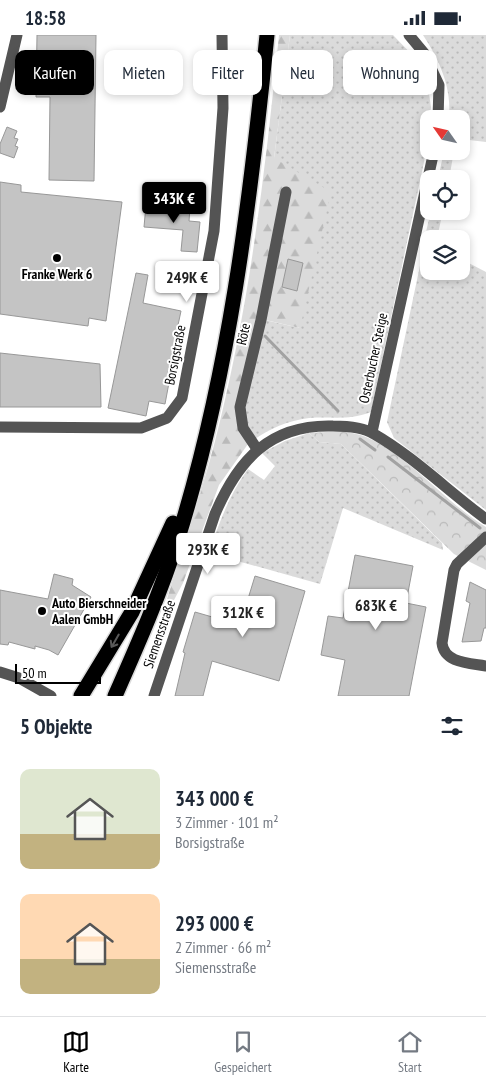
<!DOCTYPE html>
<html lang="de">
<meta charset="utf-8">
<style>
:root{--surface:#fff;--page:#f6f6f7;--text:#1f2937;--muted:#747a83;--line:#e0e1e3;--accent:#000}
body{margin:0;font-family:"PT Sans Narrow",sans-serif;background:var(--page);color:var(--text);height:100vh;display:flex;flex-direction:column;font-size:19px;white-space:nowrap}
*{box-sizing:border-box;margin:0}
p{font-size:16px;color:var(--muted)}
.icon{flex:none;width:28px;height:28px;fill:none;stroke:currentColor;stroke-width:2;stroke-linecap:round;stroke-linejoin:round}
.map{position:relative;height:661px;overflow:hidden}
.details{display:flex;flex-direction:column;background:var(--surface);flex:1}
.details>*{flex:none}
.banner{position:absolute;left:15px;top:15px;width:456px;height:45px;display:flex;gap:10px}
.needle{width:32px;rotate:304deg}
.controls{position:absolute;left:420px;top:75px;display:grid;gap:10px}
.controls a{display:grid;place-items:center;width:50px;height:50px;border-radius:10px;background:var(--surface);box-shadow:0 2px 8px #0003;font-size:25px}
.scale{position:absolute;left:15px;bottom:12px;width:86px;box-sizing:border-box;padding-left:5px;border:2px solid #000;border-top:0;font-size:14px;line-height:18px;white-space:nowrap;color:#000;-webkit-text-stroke:4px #fff;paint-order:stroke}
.price{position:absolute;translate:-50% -42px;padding:0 11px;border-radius:5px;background:#fff;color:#222;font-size:16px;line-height:32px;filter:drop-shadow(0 1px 2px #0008)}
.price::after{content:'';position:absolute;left:50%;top:30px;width:15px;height:11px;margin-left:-8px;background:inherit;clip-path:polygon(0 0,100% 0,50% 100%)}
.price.current{background:var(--accent);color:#fff}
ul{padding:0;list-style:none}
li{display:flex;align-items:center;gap:15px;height:125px;padding:0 20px}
li span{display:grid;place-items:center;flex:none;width:140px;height:100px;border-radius:10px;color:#555}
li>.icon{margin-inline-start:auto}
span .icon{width:60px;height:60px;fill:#fffc;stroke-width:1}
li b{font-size:21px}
h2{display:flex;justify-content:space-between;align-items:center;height:60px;padding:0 20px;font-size:21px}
.chip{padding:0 18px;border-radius:10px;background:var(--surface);box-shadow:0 2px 8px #0003;font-size:18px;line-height:45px}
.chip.current{background:var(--accent);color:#fff}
.status{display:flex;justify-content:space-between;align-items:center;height:35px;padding:0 25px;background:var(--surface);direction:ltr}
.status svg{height:14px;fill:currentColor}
.dock{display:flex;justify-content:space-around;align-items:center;height:70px;border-top:1px solid var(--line);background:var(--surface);font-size:14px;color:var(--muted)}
.dock a{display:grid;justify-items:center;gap:2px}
.dock .current{color:var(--accent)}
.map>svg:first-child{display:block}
.grass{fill:url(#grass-dots)}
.forest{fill:url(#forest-firs)}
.park{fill:url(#park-crowns)}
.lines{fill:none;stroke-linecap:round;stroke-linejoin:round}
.stream{stroke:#a2a2a2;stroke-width:3}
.building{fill:#c4c4c4;stroke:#989898}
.highway-casing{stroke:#dbdbdb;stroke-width:18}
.minor{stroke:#545454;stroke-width:11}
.highway{stroke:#000;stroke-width:15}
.oneway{stroke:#595959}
.poi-dot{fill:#000;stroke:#fff;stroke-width:2}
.labels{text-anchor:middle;stroke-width:4;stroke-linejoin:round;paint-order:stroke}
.poi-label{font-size:14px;font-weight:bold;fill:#000;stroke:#fff}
.street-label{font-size:14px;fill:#000;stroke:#fff}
</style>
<div class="status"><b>18:58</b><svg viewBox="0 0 49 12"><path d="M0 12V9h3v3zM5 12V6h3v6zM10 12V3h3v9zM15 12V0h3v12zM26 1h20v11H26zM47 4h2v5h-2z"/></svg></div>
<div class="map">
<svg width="486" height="661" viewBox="0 0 486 661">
<defs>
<pattern id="grass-dots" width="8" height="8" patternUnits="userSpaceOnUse" patternTransform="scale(1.25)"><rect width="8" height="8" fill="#dbdbdb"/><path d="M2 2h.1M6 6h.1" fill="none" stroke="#bababa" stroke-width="1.8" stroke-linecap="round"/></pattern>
<pattern id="forest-firs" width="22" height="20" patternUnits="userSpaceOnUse" patternTransform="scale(1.25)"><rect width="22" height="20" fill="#dbdbdb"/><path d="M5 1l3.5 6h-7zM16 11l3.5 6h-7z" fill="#bababa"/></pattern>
<pattern id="park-crowns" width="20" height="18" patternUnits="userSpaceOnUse" patternTransform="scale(1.25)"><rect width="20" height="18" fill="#dbdbdb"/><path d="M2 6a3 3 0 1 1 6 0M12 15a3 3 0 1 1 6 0" fill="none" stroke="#bababa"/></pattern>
</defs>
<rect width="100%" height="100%" fill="#fff"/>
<g class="grass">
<path d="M290 0H393L417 25 428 52 431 72 424 127 371 377C346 386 333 381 309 383 285 386 267 395 248 409L238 391 256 283 300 293 274 123Z"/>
<path d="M423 0H486V107L461 104V84H449C452 53 440 26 423 0Z"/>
<polygon points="444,116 454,116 449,144 438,144"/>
<polygon points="431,176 443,176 437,203 426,197"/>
<polygon points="425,207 429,208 429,236 461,236 461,224 486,237 486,475 394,403 387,387"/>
<path d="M309 398 319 407 341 409 442 508 443 515 343 473 320 549 209 518C219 488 229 460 248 434L264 445 275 431 262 418 285 406Z"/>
</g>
<path class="forest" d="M279 0H290L274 123 331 157 300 293 257 283 236 370 248 409 219 450 183 548 174 565 167 564C185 505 206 446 220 386 251 259 266 130 279 0Z"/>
<path class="park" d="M344 396C351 398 359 399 366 402 407 419 446 468 486 492V535L454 519 341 409 319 407 309 398Z"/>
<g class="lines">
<g class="stream">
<polyline points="265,301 338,376"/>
<polyline points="360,404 375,415"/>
<polyline points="388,422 480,493"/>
</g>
</g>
<g class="building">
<polygon points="37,0 96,0 94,146 49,145 50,62 36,62"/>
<polygon points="7,92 17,96 14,103 18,104 15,111 18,112 14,123 0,118 0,109"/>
<polygon points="0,147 21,150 21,157 122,167 106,286 89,283 88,291 0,279"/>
<polygon points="146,170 190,173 189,186 200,187 197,217 181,216 183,195 144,192"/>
<polygon points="288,224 303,228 297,256 282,252"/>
<polygon points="136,238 148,240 143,268 181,276 168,337 171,337 165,369 149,366 146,381 108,373"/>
<polygon points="0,318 100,329 101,372 0,372"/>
<polygon points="355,520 413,531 406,568 426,572 409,661 338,661 345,625 321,620 328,581 343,583"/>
<polygon points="54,539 73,544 72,550 91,562 58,620 49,615 35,611 35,614 9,607 8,610 0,609 0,555 48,564"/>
<polygon points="255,541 305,556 279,646 212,626 203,661 175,661 185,618 183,617 195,577 240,590"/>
<polygon points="470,547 486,555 486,593 484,593 481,606 462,607 470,568 466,566"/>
</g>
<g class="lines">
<defs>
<g id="highway">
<polyline points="81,661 132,577 173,488"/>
<path d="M115 661C138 609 161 557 178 503 229 340 250 169 267 0"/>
</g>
</defs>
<use href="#highway" class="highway-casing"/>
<g class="minor">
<polyline points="409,0 424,18 439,50 438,84"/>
<polyline points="0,72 17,0"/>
<polyline points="0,392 141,393 167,383 182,363 214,196 223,73 222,0"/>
<polyline points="372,397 434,116"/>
<polyline points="257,414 243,393 240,372 261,285 286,157"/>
<path d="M486 502 457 529 454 535 442 608C444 628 469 628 486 631"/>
<polyline points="0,637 19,643 51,661"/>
<path d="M154 661 215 479C238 425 270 389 333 391 346 391 363 392 374 399 414 422 449 457 486 484"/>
</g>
<use href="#highway" class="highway"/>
</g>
<defs><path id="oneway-shaft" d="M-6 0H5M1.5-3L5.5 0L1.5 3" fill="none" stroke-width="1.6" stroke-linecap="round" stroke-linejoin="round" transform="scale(1.25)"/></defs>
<use class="oneway" href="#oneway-shaft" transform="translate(115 606) rotate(120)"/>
<g class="poi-dot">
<circle cx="57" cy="223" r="5"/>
<circle cx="42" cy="576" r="5"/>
</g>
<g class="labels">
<g class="poi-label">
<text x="57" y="244">Franke Werk 6</text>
<text x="52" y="573" text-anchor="start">Auto Bierschneider<tspan x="52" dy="16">Aalen GmbH</tspan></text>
</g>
<g class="street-label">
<text transform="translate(243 299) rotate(-78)" y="5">Röte</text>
<text transform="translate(175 320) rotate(-79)" y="5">Borsigstraße</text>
<text transform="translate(373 323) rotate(-78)" y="5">Osterbucher Steige</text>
<text transform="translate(159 599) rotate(-71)" y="5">Siemensstraße</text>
</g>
</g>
</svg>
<div class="controls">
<a><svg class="needle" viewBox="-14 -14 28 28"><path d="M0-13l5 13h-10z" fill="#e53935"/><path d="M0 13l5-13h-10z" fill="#747a83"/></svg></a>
<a><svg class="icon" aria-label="locate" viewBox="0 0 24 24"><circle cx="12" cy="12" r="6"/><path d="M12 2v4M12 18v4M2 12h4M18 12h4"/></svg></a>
<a><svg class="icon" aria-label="layers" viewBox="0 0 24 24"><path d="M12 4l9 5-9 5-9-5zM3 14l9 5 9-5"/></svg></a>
</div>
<div class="scale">50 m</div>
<b class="price current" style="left:174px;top:189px">343K €</b>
<b class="price" style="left:187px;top:268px">249K €</b>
<b class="price" style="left:208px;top:540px">293K €</b>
<b class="price" style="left:376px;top:596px">683K €</b>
<b class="price" style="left:243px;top:603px">312K €</b>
<div class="banner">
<a class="chip current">Kaufen</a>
<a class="chip">Mieten</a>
<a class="chip">Filter</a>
<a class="chip">Neu</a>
<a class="chip">Wohnung</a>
</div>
</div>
<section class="details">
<h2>5 Objekte<svg class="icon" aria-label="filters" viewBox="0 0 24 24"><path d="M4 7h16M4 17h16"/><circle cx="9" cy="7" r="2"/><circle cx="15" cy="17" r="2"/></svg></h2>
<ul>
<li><span style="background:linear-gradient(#dfe7d0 65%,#c2b280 0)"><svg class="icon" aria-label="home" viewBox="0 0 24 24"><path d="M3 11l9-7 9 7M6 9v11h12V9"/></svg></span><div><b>343 000 €</b><p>3 Zimmer · 101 m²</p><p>Borsigstraße</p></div></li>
<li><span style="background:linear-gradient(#ffd9b3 65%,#c2b280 0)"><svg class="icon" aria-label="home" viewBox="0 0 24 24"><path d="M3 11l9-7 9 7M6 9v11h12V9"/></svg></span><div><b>293 000 €</b><p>2 Zimmer · 66 m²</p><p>Siemensstraße</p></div></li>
</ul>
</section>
<nav class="dock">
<a class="current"><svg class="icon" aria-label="map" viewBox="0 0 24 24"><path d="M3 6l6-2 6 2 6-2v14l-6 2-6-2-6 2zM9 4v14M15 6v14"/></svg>Karte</a>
<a><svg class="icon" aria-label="saved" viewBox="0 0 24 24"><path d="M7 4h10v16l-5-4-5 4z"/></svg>Gespeichert</a>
<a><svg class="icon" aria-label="home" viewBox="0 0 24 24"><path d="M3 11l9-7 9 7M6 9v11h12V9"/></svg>Start</a>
</nav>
